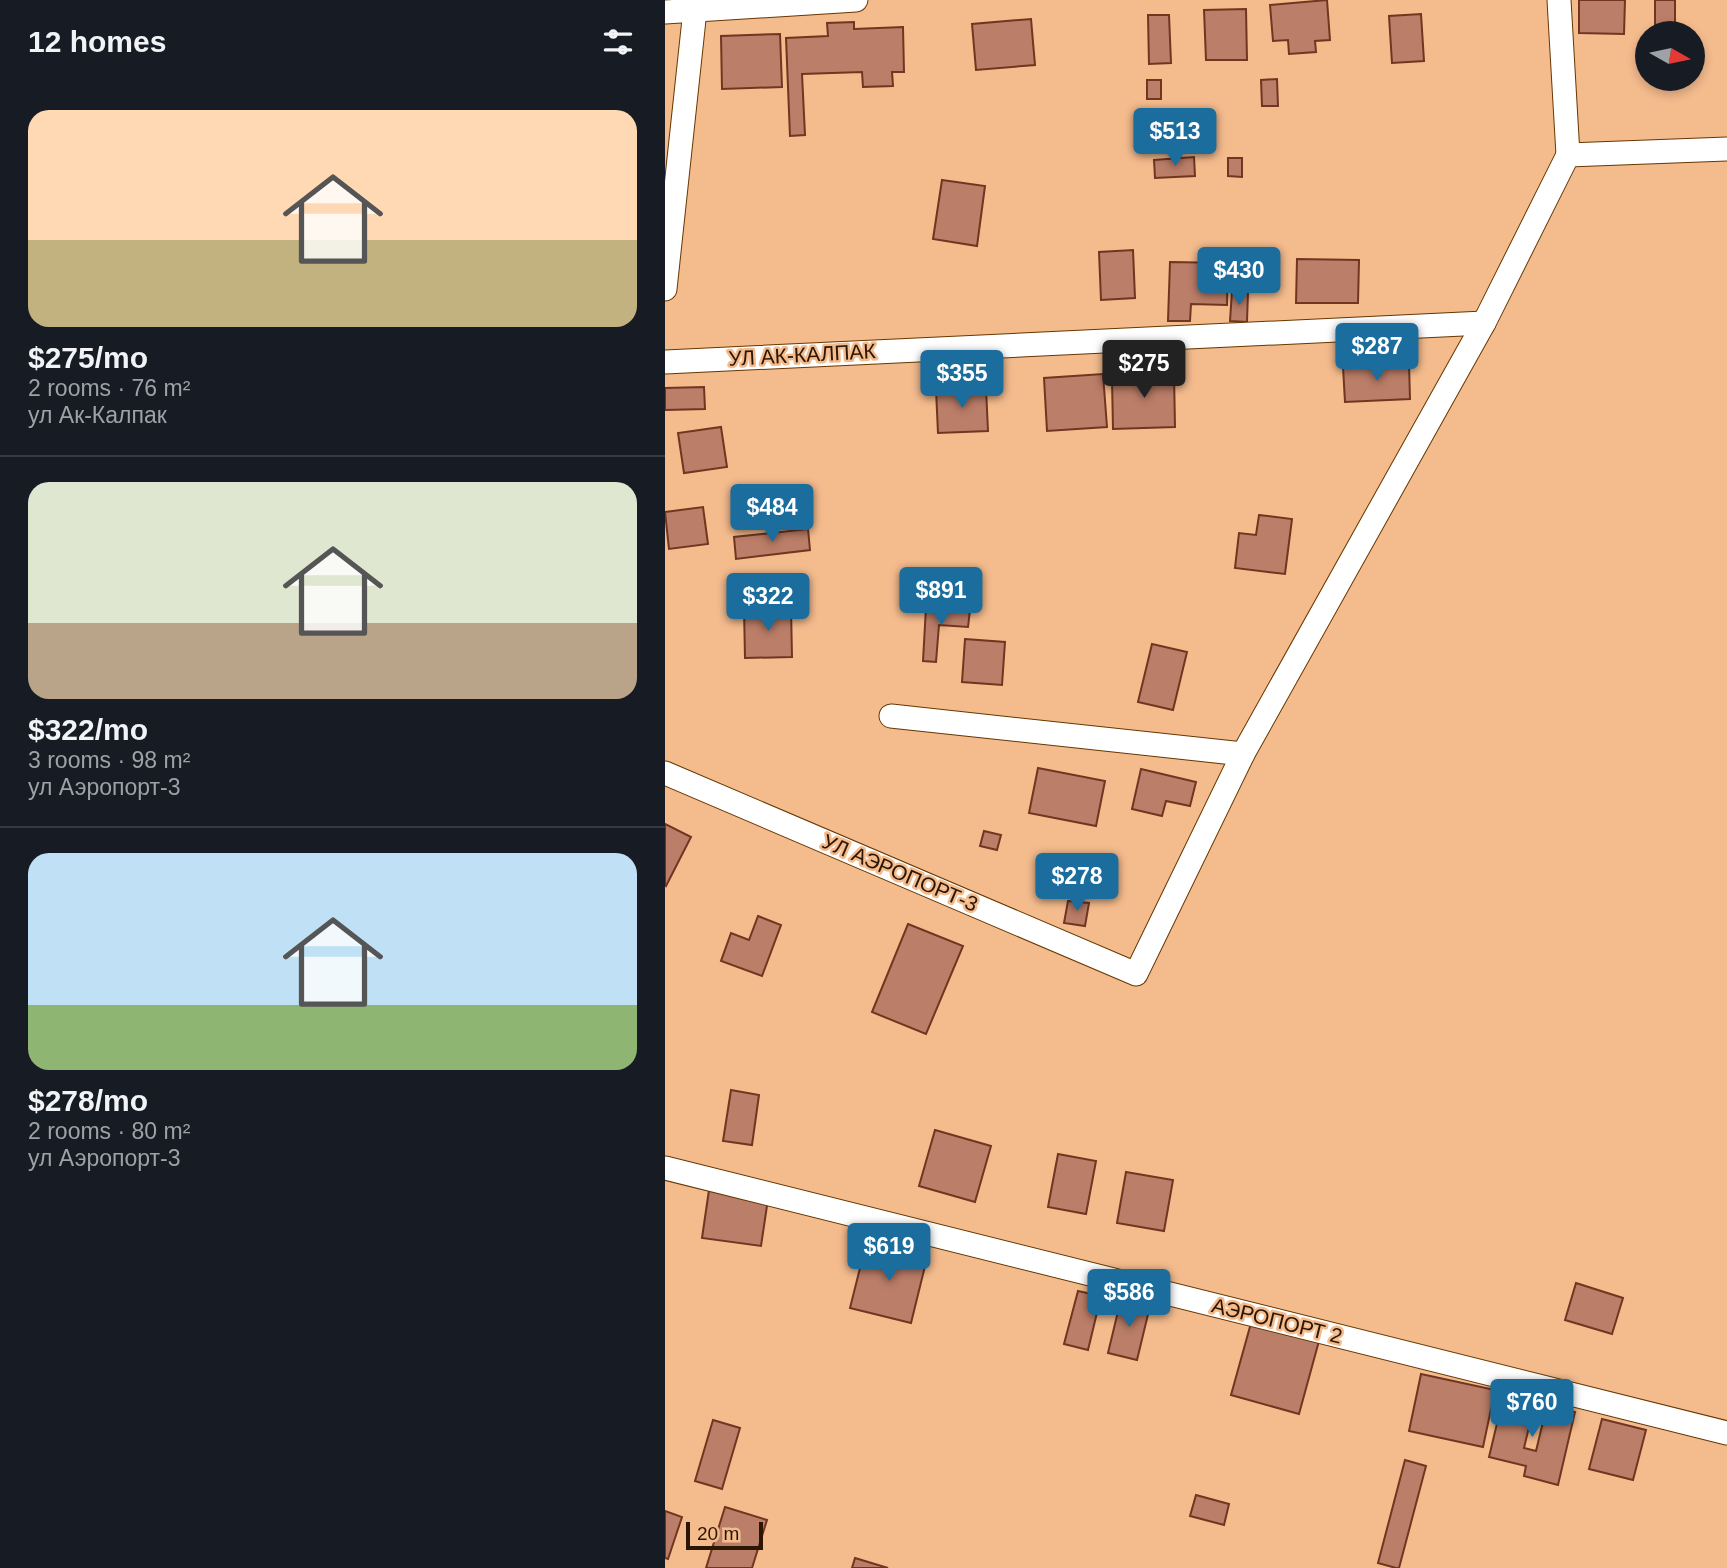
<!DOCTYPE html>
<meta charset="utf-8">
<style>
:root{--surface:#171b24;--page:#242831;--text:#f1f3f6;--muted:#9ea1a6;--line:#363941;--accent:#1b6d9e}
body{margin:0;font-family:Arial,sans-serif;background:var(--page);color:var(--text);height:100vh;display:flex;flex-direction:column;font-size:26px;white-space:nowrap}
*{box-sizing:border-box;margin:0}
p{font-size:23px;color:var(--muted)}
.icon{flex:none;width:38px;height:38px;fill:none;stroke:currentColor;stroke-width:2;stroke-linecap:round;stroke-linejoin:round}
.map{position:relative;flex:1;overflow:hidden}
.panel{display:flex;flex-direction:column;background:var(--surface);width:665px}
.panel>*{flex:none}
.needle{width:46px;rotate:99deg}
.buttons{position:absolute;left:970px;top:21px;display:grid;gap:14px}
.buttons a{display:grid;place-items:center;width:70px;height:70px;border-radius:50%;background:var(--surface);box-shadow:0 4px 10px #0003;font-size:35px}
.scale{position:absolute;left:21px;bottom:18px;width:77px;box-sizing:border-box;padding-left:7px;border:4px solid #2b1604;border-top:0;font-size:19px;line-height:24px;white-space:nowrap;color:#2b1604;-webkit-text-stroke:5px #f4bb8d;paint-order:stroke}
.price{position:absolute;translate:-50% -60px;padding:0 16px;border-radius:7px;background:var(--accent);color:#fff;font-size:23px;line-height:46px;filter:drop-shadow(0 2px 4px #0008)}
.price::after{content:'';position:absolute;left:50%;top:42px;width:21px;height:16px;margin-left:-10px;background:inherit;clip-path:polygon(0 0,100% 0,50% 100%)}
.price.active{background:#222;color:#fff}
ul{padding:0;list-style:none}
li{display:grid;align-content:center;gap:14px;height:371px;padding:0 28px}
li+li{border-top:2px solid var(--line)}
li span{display:grid;place-items:center;height:217px;border-radius:21px;color:#555}
li>.icon{margin-inline-start:auto}
span .icon{width:126px;height:126px;fill:#fffc;stroke-width:1}
li b{font-size:30px}
h2{display:flex;justify-content:space-between;align-items:center;height:84px;padding:0 28px;font-size:30px}
main{display:flex;flex:1;min-height:0}
.map>svg:first-child{display:block}
.building{fill:#bb7e68;stroke:#703620;stroke-width:2}
.lines{fill:none;stroke-linecap:round;stroke-linejoin:round}
.street-casing{stroke:#663701;stroke-width:25}
.street{stroke:#fff;stroke-width:23}
.labels{text-anchor:middle;stroke-width:5;stroke-linejoin:round;paint-order:stroke}
.street-label{font-size:21px;fill:#2b1604;stroke:#f4bb8d}
</style>
<main>
<section class="panel">
<h2>12 homes<svg class="icon" aria-label="filters" viewBox="0 0 24 24"><path d="M4 7h16M4 17h16"/><circle cx="9" cy="7" r="2"/><circle cx="15" cy="17" r="2"/></svg></h2>
<ul>
<li><span style="background:linear-gradient(#ffd9b3 60%,#c2b280 0)"><svg class="icon" aria-label="home" viewBox="0 0 24 24"><path d="M3 11l9-7 9 7M6 9v11h12V9"/></svg></span><div><b>$275/mo</b><p>2 rooms · 76 m²</p><p>ул Ак-Калпак</p></div></li>
<li><span style="background:linear-gradient(#dfe7d0 65%,#b9a48a 0)"><svg class="icon" aria-label="home" viewBox="0 0 24 24"><path d="M3 11l9-7 9 7M6 9v11h12V9"/></svg></span><div><b>$322/mo</b><p>3 rooms · 98 m²</p><p>ул Аэропорт-3</p></div></li>
<li><span style="background:linear-gradient(#bfe0f5 70%,#8fb573 0)"><svg class="icon" aria-label="home" viewBox="0 0 24 24"><path d="M3 11l9-7 9 7M6 9v11h12V9"/></svg></span><div><b>$278/mo</b><p>2 rooms · 80 m²</p><p>ул Аэропорт-3</p></div></li>
</ul>
</section>
<div class="map">
<svg width="1062" height="1568" viewBox="0 0 1062 1568">
<rect width="100%" height="100%" fill="#f4bb8d"/>
<g class="building">
<polygon points="662,0 665,40 650,41 651,52 624,54 623,40 608,41 605,5"/>
<polygon points="914,0 960,0 959,34 914,33"/>
<rect x="990" y="0" width="20" height="33"/>
<polygon points="581,9 582,60 541,60 539,10"/>
<polygon points="756,14 759,61 727,63 724,16"/>
<polygon points="483,15 504,15 506,63 484,64"/>
<polygon points="366,19 370,65 311,70 307,24"/>
<polygon points="189,22 189,29 238,27 239,72 227,72 228,86 198,87 197,72 137,74 140,135 125,136 121,38 163,36 162,23"/>
<polygon points="115,34 117,87 57,89 56,36"/>
<polygon points="612,79 613,106 597,106 596,80"/>
<rect x="482" y="80" width="14" height="19"/>
<polygon points="529,157 530,176 490,178 489,160"/>
<polygon points="563,158 577,158 577,177 563,176"/>
<polygon points="277,180 320,186 312,246 268,239"/>
<polygon points="468,250 470,298 436,300 434,252"/>
<polygon points="632,259 694,260 693,303 631,303"/>
<polygon points="505,262 563,263 562,305 526,304 525,321 503,321"/>
<polygon points="567,291 583,292 582,322 565,321"/>
<polygon points="744,364 745,399 680,402 678,367"/>
<polygon points="461,365 485,365 485,375 509,374 510,427 448,429 447,380 462,380"/>
<polygon points="438,374 442,427 382,431 379,378"/>
<polygon points="39,387 40,409 0,410 0,388"/>
<polygon points="321,388 323,431 273,433 271,390"/>
<polygon points="56,427 62,467 19,473 13,433"/>
<polygon points="38,507 43,544 4,549 0,512"/>
<polygon points="594,515 627,519 620,574 570,568 574,533 591,535"/>
<polygon points="143,529 145,550 71,559 69,537"/>
<polygon points="261,607 305,610 303,627 274,625 271,662 258,661"/>
<polygon points="79,608 126,608 127,657 80,658"/>
<polygon points="300,639 340,642 337,685 297,682"/>
<polygon points="487,644 522,652 508,710 473,702"/>
<polygon points="373,768 440,781 431,826 364,813"/>
<polygon points="476,769 531,782 525,806 501,801 497,816 467,809"/>
<polygon points="0,824 26,837 1,886 0,885"/>
<polygon points="319,831 336,835 332,850 315,846"/>
<polygon points="403,901 424,903 420,926 399,923"/>
<polygon points="93,916 116,925 97,976 56,961 66,933 84,940"/>
<polygon points="243,924 298,946 261,1034 207,1012"/>
<polygon points="66,1090 94,1095 87,1145 58,1141"/>
<polygon points="270,1130 326,1146 310,1202 254,1186"/>
<polygon points="393,1154 431,1161 421,1214 383,1207"/>
<polygon points="461,1172 508,1180 499,1231 452,1223"/>
<polygon points="44,1190 103,1199 96,1246 37,1238"/>
<polygon points="201,1244 262,1258 246,1323 185,1308"/>
<polygon points="911,1283 958,1298 947,1334 900,1320"/>
<polygon points="413,1291 436,1296 423,1350 399,1344"/>
<polygon points="456,1299 485,1306 472,1360 443,1353"/>
<polygon points="586,1323 654,1341 634,1414 566,1395"/>
<polygon points="756,1374 830,1390 818,1447 744,1431"/>
<polygon points="839,1394 870,1402 859,1448 871,1451 882,1405 910,1412 893,1485 859,1476 861,1466 824,1457"/>
<polygon points="937,1419 981,1430 968,1480 924,1469"/>
<polygon points="48,1420 75,1428 57,1489 30,1481"/>
<polygon points="740,1460 761,1466 734,1568 731,1568 713,1563"/>
<polygon points="531,1495 564,1504 559,1525 525,1516"/>
<polygon points="60,1507 102,1520 87,1568 41,1568"/>
<polygon points="0,1511 17,1517 3,1559 0,1558"/>
<polygon points="190,1558 223,1568 187,1568"/>
</g>
<g class="lines">
<defs>
<g id="street">
<polyline points="894,0 903,155"/>
<polyline points="0,12 191,0"/>
<polyline points="0,289 30,10"/>
<polyline points="0,362 819,323"/>
<polyline points="226,716 578,754"/>
<polyline points="0,773 471,974 578,754 819,323 903,155 1062,149"/>
<polyline points="0,1168 1062,1433"/>
</g>
</defs>
<use href="#street" class="street-casing"/>
<use href="#street" class="street"/>
</g>
<g class="labels">
<g class="street-label">
<text transform="translate(137 355) rotate(-3)" y="7">УЛ АК-КАЛПАК</text>
<text transform="translate(235 873) rotate(23)" y="7">УЛ АЭРОПОРТ-3</text>
<text transform="translate(612 1321) rotate(14)" y="7">АЭРОПОРТ 2</text>
</g>
</g>
</svg>
<div class="buttons">
<a><svg class="needle" viewBox="-14 -14 28 28"><path d="M0-13l5 13h-10z" fill="#e53935"/><path d="M0 13l5-13h-10z" fill="#9ea1a6"/></svg></a>
</div>
<div class="scale">20 m</div>
<b class="price" style="left:510px;top:168px">$513</b>
<b class="price" style="left:574px;top:307px">$430</b>
<b class="price" style="left:712px;top:383px">$287</b>
<b class="price active" style="left:479px;top:400px">$275</b>
<b class="price" style="left:297px;top:410px">$355</b>
<b class="price" style="left:107px;top:544px">$484</b>
<b class="price" style="left:276px;top:627px">$891</b>
<b class="price" style="left:103px;top:633px">$322</b>
<b class="price" style="left:412px;top:913px">$278</b>
<b class="price" style="left:224px;top:1283px">$619</b>
<b class="price" style="left:464px;top:1329px">$586</b>
<b class="price" style="left:867px;top:1439px">$760</b>
</div>
</main>
